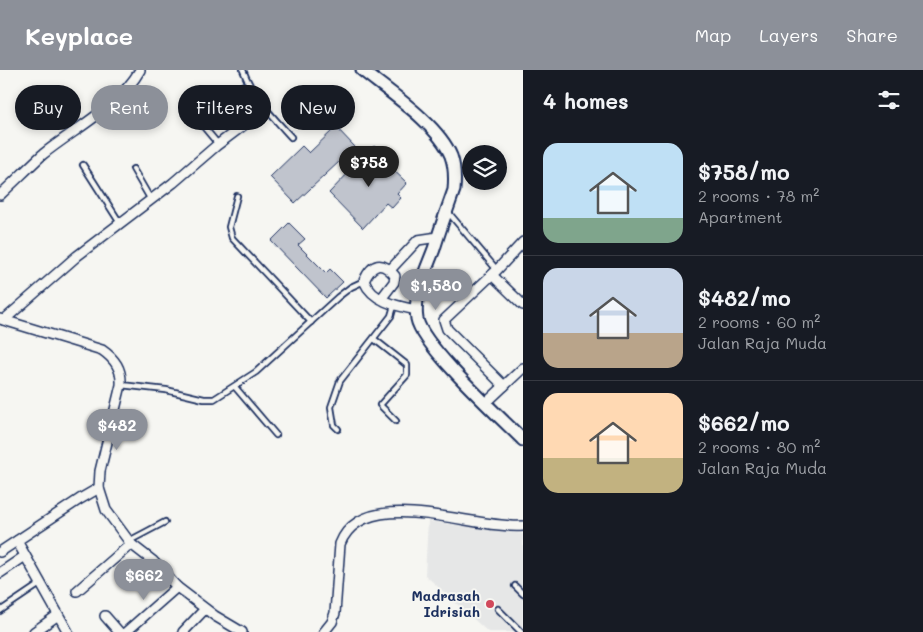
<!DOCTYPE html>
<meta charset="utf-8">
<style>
:root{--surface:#171b24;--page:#20242c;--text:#f1f3f6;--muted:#9ea1a6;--line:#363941;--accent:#8c9099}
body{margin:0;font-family:Mali,sans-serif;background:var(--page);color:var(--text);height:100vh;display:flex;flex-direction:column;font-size:19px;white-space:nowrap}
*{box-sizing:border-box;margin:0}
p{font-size:16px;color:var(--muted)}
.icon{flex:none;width:28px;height:28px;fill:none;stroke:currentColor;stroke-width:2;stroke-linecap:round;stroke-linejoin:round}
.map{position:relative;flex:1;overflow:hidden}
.drawer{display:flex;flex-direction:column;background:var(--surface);width:400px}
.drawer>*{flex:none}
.top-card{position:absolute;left:15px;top:15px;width:432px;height:45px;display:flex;gap:10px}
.buttons{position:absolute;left:462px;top:75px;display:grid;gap:10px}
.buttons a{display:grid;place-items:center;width:45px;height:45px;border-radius:50%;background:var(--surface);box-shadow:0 2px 8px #0003;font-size:25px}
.price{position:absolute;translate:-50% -42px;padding:0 11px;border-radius:18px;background:var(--accent);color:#fff;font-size:16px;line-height:32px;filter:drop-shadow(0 1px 2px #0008)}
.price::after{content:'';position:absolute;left:50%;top:30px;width:15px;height:11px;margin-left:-8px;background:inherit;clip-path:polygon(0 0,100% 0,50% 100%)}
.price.active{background:#222;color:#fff}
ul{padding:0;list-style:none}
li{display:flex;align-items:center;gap:15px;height:125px;padding:0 20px}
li+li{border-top:1px solid var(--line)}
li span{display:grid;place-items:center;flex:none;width:140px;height:100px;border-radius:15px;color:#555}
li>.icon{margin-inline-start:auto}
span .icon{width:60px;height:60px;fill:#fffc;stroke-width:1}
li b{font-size:21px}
h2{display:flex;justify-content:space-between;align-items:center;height:60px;padding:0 20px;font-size:21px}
.tag{padding:0 18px;border-radius:22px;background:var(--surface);box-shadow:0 2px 8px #0003;font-size:18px;line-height:45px}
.tag.active{background:var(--accent);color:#fff}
header{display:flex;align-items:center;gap:30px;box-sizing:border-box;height:70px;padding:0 25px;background:var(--accent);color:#fff}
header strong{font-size:24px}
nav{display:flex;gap:28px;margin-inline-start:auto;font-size:18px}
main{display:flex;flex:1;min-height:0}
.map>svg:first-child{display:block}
.built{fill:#e6e7e7}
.building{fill:#c0c4cd;stroke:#1b2f5e}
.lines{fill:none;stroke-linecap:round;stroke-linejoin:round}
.service-casing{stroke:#1b2f5e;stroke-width:8}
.minor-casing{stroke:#1b2f5e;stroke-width:12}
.tertiary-casing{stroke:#1b2f5e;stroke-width:15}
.service{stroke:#f6f6f2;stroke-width:4.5}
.minor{stroke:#f6f6f2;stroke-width:9}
.tertiary{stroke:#f6f6f2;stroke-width:11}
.poi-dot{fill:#d1495b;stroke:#f6f6f2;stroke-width:2}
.labels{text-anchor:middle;stroke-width:4;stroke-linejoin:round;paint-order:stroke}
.poi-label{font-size:14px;font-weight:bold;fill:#1b2f5e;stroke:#f6f6f2;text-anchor:end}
</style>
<header>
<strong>Keyplace</strong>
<nav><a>Map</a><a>Layers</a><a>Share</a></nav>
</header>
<main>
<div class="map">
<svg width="523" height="562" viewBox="0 0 523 562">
<rect width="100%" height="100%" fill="#f6f6f2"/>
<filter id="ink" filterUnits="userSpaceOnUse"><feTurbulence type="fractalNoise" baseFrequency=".02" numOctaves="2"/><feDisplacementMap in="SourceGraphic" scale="10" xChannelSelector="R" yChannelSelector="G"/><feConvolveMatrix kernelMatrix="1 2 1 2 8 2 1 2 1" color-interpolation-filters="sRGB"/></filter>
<g filter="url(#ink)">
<polygon class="built" points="428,451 523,464 523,562 488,562 425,505"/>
<g class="building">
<polygon points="336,57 355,77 295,133 270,107 302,76 309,83"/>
<polygon points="374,76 388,89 385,92 407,113 397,124 401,128 392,138 386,133 363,158 329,123"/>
<polygon points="289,153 305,169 298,175 326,203 330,199 343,212 326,228 271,171"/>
</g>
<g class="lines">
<defs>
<g id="service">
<path d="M243 0C253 27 272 46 291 67"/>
<polyline points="218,74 198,50 199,44 211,32 248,13"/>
<polyline points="83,95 120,153"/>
<polyline points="133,99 151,130"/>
<polyline points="237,126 229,157 232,168 311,252"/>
<polyline points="448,142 497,200"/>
<polyline points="374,269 407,295 407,305 380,335 396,351"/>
<polyline points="121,315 166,320 204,329 214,329 256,302 338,227 351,217 364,211"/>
<polyline points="235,317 276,365"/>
<polyline points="338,359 334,355 331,337 340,311 391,246 394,236"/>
<polyline points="129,471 165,452"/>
<polyline points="515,516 523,524"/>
<polyline points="498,539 521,562"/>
<polyline points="0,541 40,514"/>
</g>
<g id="minor">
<path d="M0 125C14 112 28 98 42 85 74 59 120 36 140 0"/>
<polyline points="390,200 418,170 438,167"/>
<polyline points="492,205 523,235"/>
<path d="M381 229 394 212 395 206C382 190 372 193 364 211 373 232 397 236 417 240"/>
<path d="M0 249 102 280C115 289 122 299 121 315L100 401 99 418 106 440 131 474 153 491 177 517 215 546 242 562"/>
<polyline points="4,250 77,186 173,113 216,76 265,39"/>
<polyline points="504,316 447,259 444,250 497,200 523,172"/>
<polyline points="486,333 523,298"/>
<polyline points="17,471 68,562"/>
<polyline points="0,482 80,429 99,418"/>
<polyline points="0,503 25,486"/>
<polyline points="77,521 131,474"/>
<polyline points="105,546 119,562"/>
<polyline points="34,562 58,545"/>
<polyline points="126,562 177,517"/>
<polyline points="183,562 205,539"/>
<path d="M324 562 332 552 335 543 340 474C364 413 474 460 523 456"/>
</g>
<path id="tertiary" d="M362 0C389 22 438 54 451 86 455 97 455 109 454 120 447 140 440 159 434 179 426 200 413 226 417 249 422 276 501 348 523 370"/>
</defs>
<use href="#service" class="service-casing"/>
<use href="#minor" class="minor-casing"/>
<use href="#tertiary" class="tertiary-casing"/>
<use href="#service" class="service"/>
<use href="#minor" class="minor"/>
<use href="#tertiary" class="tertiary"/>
</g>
</g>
<circle class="poi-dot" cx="490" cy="534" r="5"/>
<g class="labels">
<g class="poi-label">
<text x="480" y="531">Madrasah<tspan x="480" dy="16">Idrisiah</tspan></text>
</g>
</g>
</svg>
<div class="buttons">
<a><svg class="icon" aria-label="layers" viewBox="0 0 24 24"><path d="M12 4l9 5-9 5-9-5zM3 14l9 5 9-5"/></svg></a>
</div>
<b class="price active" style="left:369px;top:118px">$758</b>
<b class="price" style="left:436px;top:241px">$1,580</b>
<b class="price" style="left:117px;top:381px">$482</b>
<b class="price" style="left:144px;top:531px">$662</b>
<div class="top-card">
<a class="tag">Buy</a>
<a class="tag active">Rent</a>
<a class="tag">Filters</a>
<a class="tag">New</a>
</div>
</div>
<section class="drawer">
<h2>4 homes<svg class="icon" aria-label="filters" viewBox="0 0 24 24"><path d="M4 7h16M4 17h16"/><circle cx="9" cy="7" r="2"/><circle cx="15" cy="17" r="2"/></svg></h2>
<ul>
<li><span style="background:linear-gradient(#bfe0f5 75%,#7fa58c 0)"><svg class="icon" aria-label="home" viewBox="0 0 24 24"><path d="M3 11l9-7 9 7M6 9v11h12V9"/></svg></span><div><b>$758/mo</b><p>2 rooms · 78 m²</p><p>Apartment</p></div></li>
<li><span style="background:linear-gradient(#c9d6e8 65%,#b9a48a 0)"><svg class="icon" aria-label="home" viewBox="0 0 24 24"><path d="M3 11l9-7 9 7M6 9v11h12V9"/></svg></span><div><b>$482/mo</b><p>2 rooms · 60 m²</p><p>Jalan Raja Muda</p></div></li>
<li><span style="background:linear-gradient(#ffd9b3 65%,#c2b280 0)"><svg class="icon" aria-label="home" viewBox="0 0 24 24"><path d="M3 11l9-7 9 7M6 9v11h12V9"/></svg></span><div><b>$662/mo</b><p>2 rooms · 80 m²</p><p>Jalan Raja Muda</p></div></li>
</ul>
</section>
</main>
